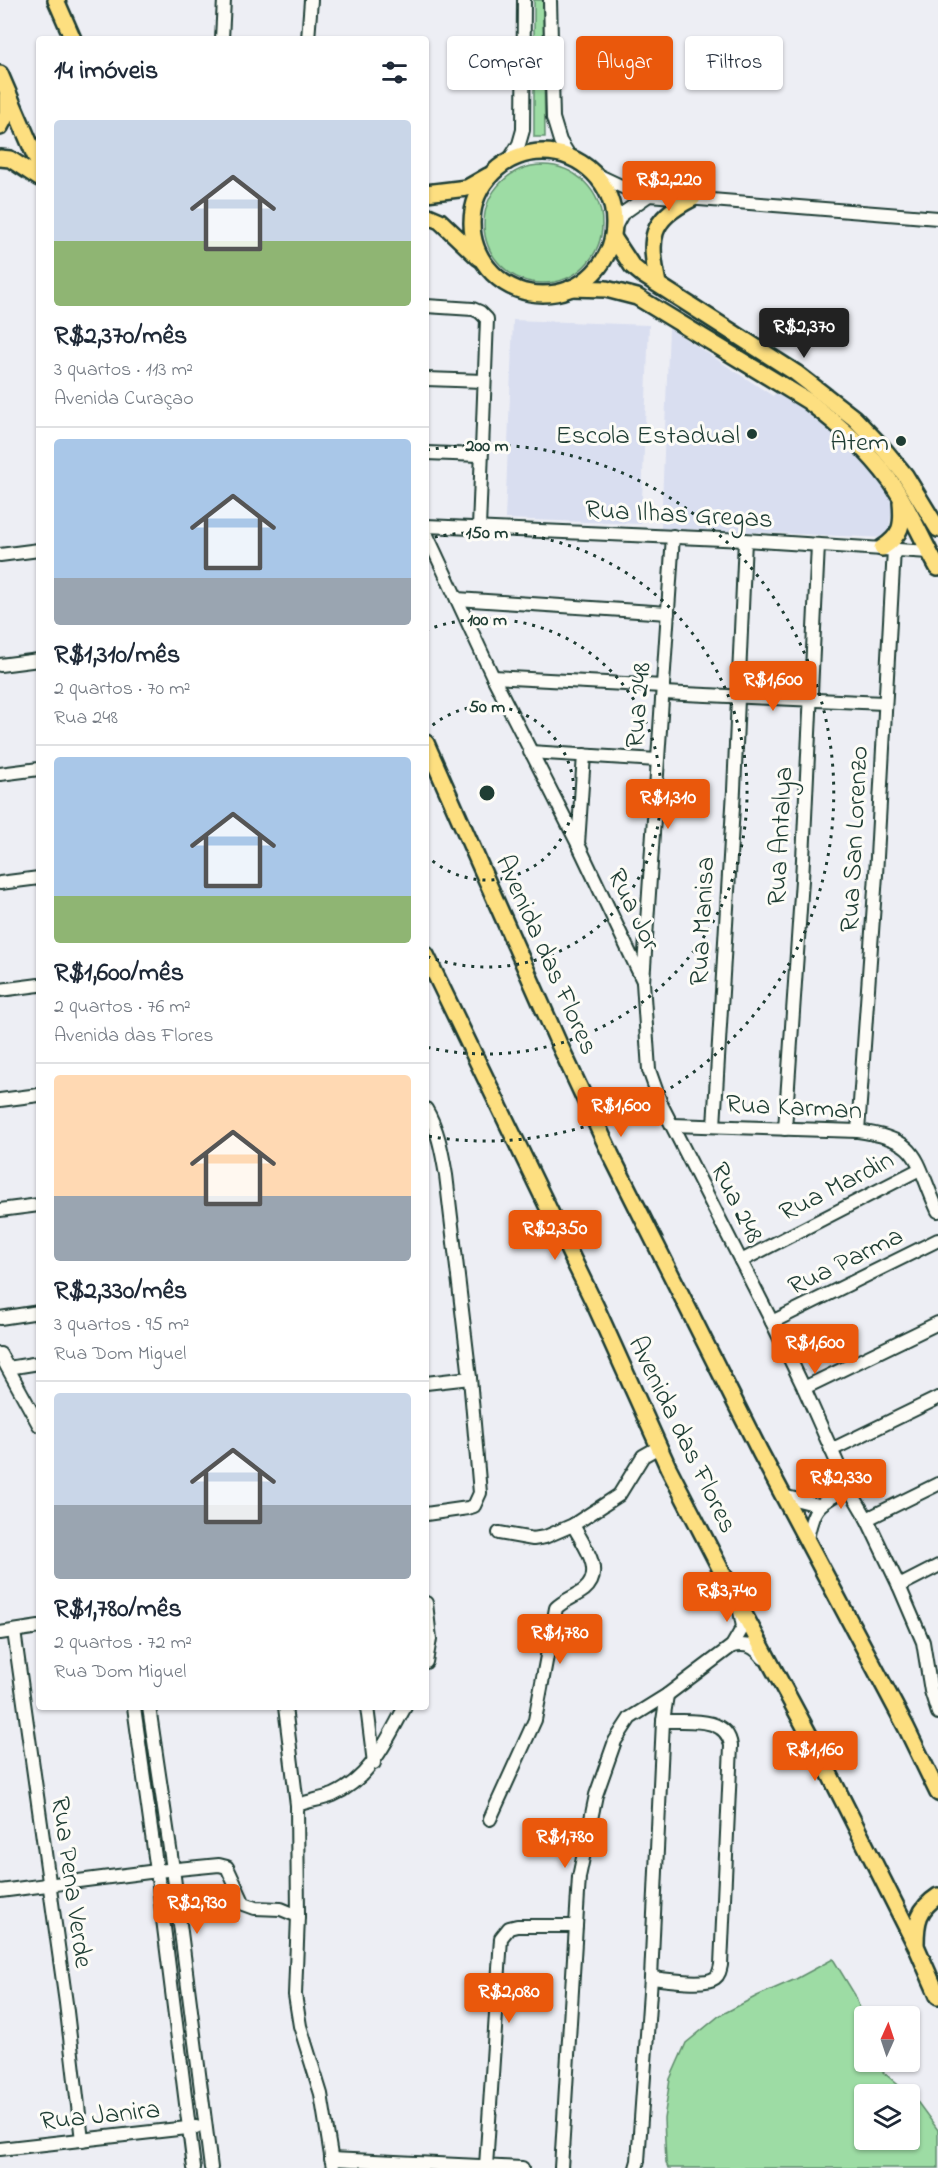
<!DOCTYPE html>
<html lang="pt">
<meta charset="utf-8">
<style>
:root{--surface:#fff;--page:#f2f2f3;--text:#1f2937;--muted:#747a83;--line:#e0e1e3;--accent:#ea580c}
body{margin:0;font-family:"Indie Flower",sans-serif;background:var(--page);color:var(--text);height:100vh;display:flex;flex-direction:column;font-size:22px;white-space:nowrap}
*{box-sizing:border-box;margin:0}
p{font-size:20px;color:var(--muted)}
.icon{flex:none;width:33px;height:33px;fill:none;stroke:currentColor;stroke-width:2;stroke-linecap:round;stroke-linejoin:round}
.map{position:relative;flex:1;overflow:hidden}
.drawer{position:absolute;left:36px;top:36px;width:393px;height:1674px;display:flex;flex-direction:column;background:var(--surface);border-radius:6px;box-shadow:0 2px 4px #0004}
.drawer>*{flex:none}
.guide{position:absolute;left:447px;top:36px;width:400px;height:54px;display:flex;gap:12px}
.needle{width:39px;rotate:3deg}
.tools{position:absolute;left:854px;top:2006px;display:grid;gap:12px}
.tools a{display:grid;place-items:center;width:66px;height:66px;border-radius:6px;background:var(--surface);box-shadow:0 2px 4px #0004;font-size:30px}
.price{position:absolute;translate:-50% -51px;padding:0 14px;border-radius:6px;background:var(--accent);color:#fff;font-size:20px;line-height:39px;filter:drop-shadow(0 2px 3px #0008)}
.price::after{content:'';position:absolute;left:50%;top:36px;width:18px;height:14px;margin-left:-9px;background:inherit;clip-path:polygon(0 0,100% 0,50% 100%)}
.price.on{background:#222;color:#fff}
ul{padding:0;list-style:none}
li{display:grid;align-content:center;gap:12px;height:318px;padding:0 18px}
li+li{border-top:2px solid var(--line)}
li span{display:grid;place-items:center;height:186px;border-radius:6px;color:#555}
li>.icon{margin-inline-start:auto}
span .icon{width:108px;height:108px;fill:#fffc;stroke-width:1}
li b{font-size:26px}
h2{display:flex;justify-content:space-between;align-items:center;height:72px;padding:0 18px;font-size:26px}
.tag{padding:0 21px;border-radius:6px;background:var(--surface);box-shadow:0 2px 4px #0004;font-size:21px;line-height:54px}
.tag.on{background:var(--accent);color:#fff}
.map>svg:first-child{display:block}
.built{fill:#d9def0}
.green{fill:#9ddca4;stroke:#5e8c6c;stroke-width:1.5;fill-rule:evenodd}
.lines{fill:none;stroke-linecap:round;stroke-linejoin:round}
.minor-casing{stroke:#1f3d34;stroke-width:16}
.major-casing{stroke:#1f3d34;stroke-width:20}
.minor{stroke:#fdfcf7;stroke-width:12}
.major{stroke:#fddf80;stroke-width:15}
.ring{fill:none;stroke:#1f3d34;stroke-width:3;stroke-dasharray:3 6}
.poi-dot{fill:#1f3d34;stroke:#fdfcf7;stroke-width:2}
.labels{text-anchor:middle;stroke-width:6;stroke-linejoin:round;paint-order:stroke}
.poi-label{font-size:27px;fill:#1f3d34;stroke:#fdfcf7;text-anchor:end}
.street-label{font-size:27px;fill:#1f3d34;stroke:#fdfcf7}
.centre{fill:#1f3d34;stroke:#fdfcf7;stroke-width:3}
.ring-label{font-size:18px;text-anchor:middle;font-weight:bold;fill:#1f3d34;stroke:#fdfcf7;stroke-width:6;stroke-linejoin:round;paint-order:stroke}
</style>
<div class="map">
<svg width="938" height="2168" viewBox="0 0 938 2168">
<rect width="100%" height="100%" fill="#edeef4"/>
<filter id="ink" filterUnits="userSpaceOnUse"><feTurbulence type="fractalNoise" baseFrequency=".0167" numOctaves="2"/><feDisplacementMap in="SourceGraphic" scale="12" xChannelSelector="R" yChannelSelector="G"/><feConvolveMatrix kernelMatrix="1 2 1 2 8 2 1 2 1" color-interpolation-filters="sRGB"/></filter>
<g filter="url(#ink)">
<g class="built">
<polygon points="513,320 649,325 641,524 505,519"/>
<polygon points="669,328 773,396 779,388 831,427 846,441 873,471 893,500 888,538 661,528"/>
</g>
<g class="green">
<polygon points="534,0 543,0 545,137 534,137"/>
<circle cx="543" cy="224" r="59"/>
<path d="M833 1959 855 1995 864 2021V2061H879L883 2072 916 2100 938 2130V2168H668L666 2162 664 2119 670 2079 686 2043 719 2016 757 1996 796 1979ZM864 2094H909V2139H864Z"/>
</g>
<g class="lines">
<defs>
<g id="minor">
<polyline points="550,0 553,118 560,141 570,157"/>
<polyline points="222,39 224,0"/>
<polyline points="308,39 311,0"/>
<polyline points="509,160 519,144 523,130 524,0"/>
<polyline points="593,173 625,188 649,195 938,218"/>
<polyline points="614,229 622,214 649,195"/>
<polyline points="426,306 473,309 480,312 487,319 479,528"/>
<polyline points="426,379 484,381"/>
<polyline points="426,453 480,455"/>
<polyline points="426,526 745,540 929,552"/>
<polyline points="426,533 493,677 578,844 643,981"/>
<polyline points="673,536 643,982 649,1070 661,1104 772,1322 804,1388 847,1485 867,1519 899,1586 923,1642 931,1691 938,1713"/>
<polyline points="0,555 39,550"/>
<polyline points="457,599 668,613"/>
<polyline points="0,665 39,660"/>
<polyline points="493,677 663,686"/>
<polyline points="663,693 884,703"/>
<polyline points="530,752 657,760"/>
<polyline points="0,774 39,769"/>
<polyline points="578,844 584,755"/>
<polyline points="0,883 39,878"/>
<polyline points="0,990 39,985"/>
<polyline points="0,1100 39,1095"/>
<path d="M426 1109C438 1129 442 1152 446 1175L470 1378 480 1493 474 1506 468 1508 426 1514"/>
<path d="M672 1125 858 1131C923 1140 914 1160 938 1211"/>
<polyline points="714,1126 734,790 745,540"/>
<polyline points="785,1129 802,880 818,545"/>
<polyline points="858,1131 876,875 894,549"/>
<polyline points="0,1210 39,1205"/>
<polyline points="741,1261 920,1169"/>
<polyline points="0,1318 39,1312"/>
<polyline points="772,1322 938,1240"/>
<polyline points="0,1354 39,1425"/>
<polyline points="8,1368 39,1363"/>
<polyline points="426,1383 470,1378"/>
<polyline points="804,1388 938,1323"/>
<polyline points="831,1450 938,1398"/>
<polyline points="783,1496 818,1505"/>
<polyline points="867,1519 938,1484"/>
<polyline points="499,1533 533,1539 545,1537 573,1525 619,1495 643,1456 659,1447"/>
<path d="M807 1539C814 1504 818 1505 848 1488"/>
<polyline points="899,1586 938,1566"/>
<polyline points="426,1603 430,1639 426,1662"/>
<polyline points="14,1631 66,2003 82,2140"/>
<polyline points="0,1633 39,1627"/>
<path d="M732 1646C747 1643 754 1646 763 1658"/>
<polyline points="134,1707 157,1871 194,2168"/>
<polyline points="149,1707 173,1869 211,2168"/>
<polyline points="285,1707 297,1805 298,1916 295,1995 300,2026 321,2094 333,2168"/>
<polyline points="367,1707 374,1763"/>
<path d="M297 1805C309 1801 322 1799 333 1795 371 1778 386 1741 405 1707"/>
<path d="M490 1819 535 1720 556 1608C564 1600 575 1597 584 1590 606 1572 583 1544 573 1525"/>
<polyline points="0,1891 157,1871 219,1865 227,1867 244,1904 255,1908 281,1909 298,1916"/>
<path d="M651 1978C665 1979 704 1986 715 1978 719 1975 720 1970 721 1965L731 1746C727 1715 687 1722 663 1721"/>
<polyline points="0,2149 196,2127"/>
<polyline points="331,2159 522,2168"/>
<polyline points="486,2166 501,1938 509,1928 517,1926 576,1926"/>
<polyline points="561,2168 579,1877 596,1795 615,1741 630,1718 667,1695 732,1646 743,1627 740,1611"/>
<polyline points="636,2168 638,2161 651,1978 663,1721 667,1695"/>
</g>
<g id="major">
<polyline points="56,0 73,39"/>
<polyline points="0,74 39,165"/>
<polyline points="0,127 7,114 7,95"/>
<circle cx="543" cy="223" r="71"/>
<polyline points="0,158 10,159 39,178"/>
<polyline points="426,193 467,188 488,176"/>
<polyline points="426,215 440,221 479,258"/>
<polyline points="613,237 632,266 643,275 796,373 854,418 882,447 905,475 938,529"/>
<path d="M658 284C649 238 648 221 693 198"/>
<path d="M571 288 606 289 637 297 808 401C839 425 868 450 891 482 910 509 922 540 938 568"/>
<path d="M882 548C902 535 903 525 901 502"/>
<polyline points="426,743 559,1044 611,1155 760,1452 906,1727 938,1793"/>
<polyline points="426,955 596,1307 668,1467 738,1603 821,1757 917,1948 938,1996"/>
<path d="M916 1944C916 1922 918 1909 938 1896"/>
</g>
</defs>
<use href="#minor" class="minor-casing"/>
<use href="#major" class="major-casing"/>
<use href="#minor" class="minor"/>
<use href="#major" class="major"/>
</g>
</g>
<g class="ring">
<path d="M426 731A87 87 0 1 1 426 855"/>
<path d="M426 630A174 174 0 1 1 426 956"/>
<path d="M426 539A261 261 0 1 1 426 1047"/>
<path d="M427 450A348 348 0 1 1 427 1136"/>
</g>
<g class="poi-dot">
<circle cx="752" cy="434" r="6"/>
<circle cx="901" cy="441" r="6"/>
</g>
<g class="labels">
<g class="poi-label">
<text x="740" y="443">Escola Estadual</text>
<text x="889" y="450">Atem</text>
</g>
<g class="street-label">
<text transform="translate(679 513) rotate(3)" y="9">Rua Ilhas Gregas</text>
<text transform="translate(637 705) rotate(-85)" y="9">Rua 248</text>
<text transform="translate(779 836) rotate(-87)" y="9">Rua Antalya</text>
<text transform="translate(853 839) rotate(-87)" y="9">Rua San Lorenzo</text>
<text transform="translate(635 909) rotate(64)" y="9">Rua Jor</text>
<text transform="translate(701 921) rotate(-87)" y="9">Rua Manisa</text>
<text transform="translate(548 954) rotate(66)" y="9">Avenida das Flores</text>
<text transform="translate(794 1106) rotate(3)" y="9">Rua Karman</text>
<text transform="translate(836 1185) rotate(-27)" y="9">Rua Mardin</text>
<text transform="translate(738 1202) rotate(63)" y="9">Rua 248</text>
<text transform="translate(845 1260) rotate(-26)" y="9">Rua Parma</text>
<text transform="translate(684 1434) rotate(64)" y="9">Avenida das Flores</text>
<text transform="translate(73 1882) rotate(82)" y="9">Rua Pena Verde</text>
<text transform="translate(100 2114) rotate(-6)" y="9">Rua Janira</text>
</g>
</g>
<circle cx="487" cy="793" r="9" class="centre"/>
<g class="ring-label">
<text x="487" y="451">200 m</text>
<text x="487" y="538">150 m</text>
<text x="487" y="625">100 m</text>
<text x="487" y="712">50 m</text>
</g>
</svg>
<div class="tools">
<a><svg class="needle" viewBox="-14 -14 28 28"><path d="M0-13l5 13h-10z" fill="#e53935"/><path d="M0 13l5-13h-10z" fill="#747a83"/></svg></a>
<a><svg class="icon" aria-label="layers" viewBox="0 0 24 24"><path d="M12 4l9 5-9 5-9-5zM3 14l9 5 9-5"/></svg></a>
</div>
<b class="price" style="left:669px;top:212px">R$2,220</b>
<b class="price on" style="left:804px;top:359px">R$2,370</b>
<b class="price" style="left:773px;top:712px">R$1,600</b>
<b class="price" style="left:668px;top:830px">R$1,310</b>
<b class="price" style="left:621px;top:1138px">R$1,600</b>
<b class="price" style="left:555px;top:1261px">R$2,350</b>
<b class="price" style="left:815px;top:1375px">R$1,600</b>
<b class="price" style="left:841px;top:1510px">R$2,330</b>
<b class="price" style="left:727px;top:1623px">R$3,740</b>
<b class="price" style="left:560px;top:1665px">R$1,780</b>
<b class="price" style="left:815px;top:1782px">R$1,160</b>
<b class="price" style="left:565px;top:1869px">R$1,780</b>
<b class="price" style="left:197px;top:1935px">R$2,930</b>
<b class="price" style="left:509px;top:2024px">R$2,080</b>
<div class="guide">
<a class="tag">Comprar</a>
<a class="tag on">Alugar</a>
<a class="tag">Filtros</a>
</div>
<section class="drawer">
<h2>14 imóveis<svg class="icon" aria-label="filters" viewBox="0 0 24 24"><path d="M4 7h16M4 17h16"/><circle cx="9" cy="7" r="2"/><circle cx="15" cy="17" r="2"/></svg></h2>
<ul>
<li><span style="background:linear-gradient(#c9d6e8 65%,#8fb573 0)"><svg class="icon" aria-label="home" viewBox="0 0 24 24"><path d="M3 11l9-7 9 7M6 9v11h12V9"/></svg></span><div><b>R$2,370/mês</b><p>3 quartos · 113 m²</p><p>Avenida Curaçao</p></div></li>
<li><span style="background:linear-gradient(#a9c7e8 75%,#9aa5b1 0)"><svg class="icon" aria-label="home" viewBox="0 0 24 24"><path d="M3 11l9-7 9 7M6 9v11h12V9"/></svg></span><div><b>R$1,310/mês</b><p>2 quartos · 70 m²</p><p>Rua 248</p></div></li>
<li><span style="background:linear-gradient(#a9c7e8 75%,#8fb573 0)"><svg class="icon" aria-label="home" viewBox="0 0 24 24"><path d="M3 11l9-7 9 7M6 9v11h12V9"/></svg></span><div><b>R$1,600/mês</b><p>2 quartos · 76 m²</p><p>Avenida das Flores</p></div></li>
<li><span style="background:linear-gradient(#ffd9b3 65%,#9aa5b1 0)"><svg class="icon" aria-label="home" viewBox="0 0 24 24"><path d="M3 11l9-7 9 7M6 9v11h12V9"/></svg></span><div><b>R$2,330/mês</b><p>3 quartos · 95 m²</p><p>Rua Dom Miguel</p></div></li>
<li><span style="background:linear-gradient(#c9d6e8 60%,#9aa5b1 0)"><svg class="icon" aria-label="home" viewBox="0 0 24 24"><path d="M3 11l9-7 9 7M6 9v11h12V9"/></svg></span><div><b>R$1,780/mês</b><p>2 quartos · 72 m²</p><p>Rua Dom Miguel</p></div></li>
</ul>
</section>
</div>
